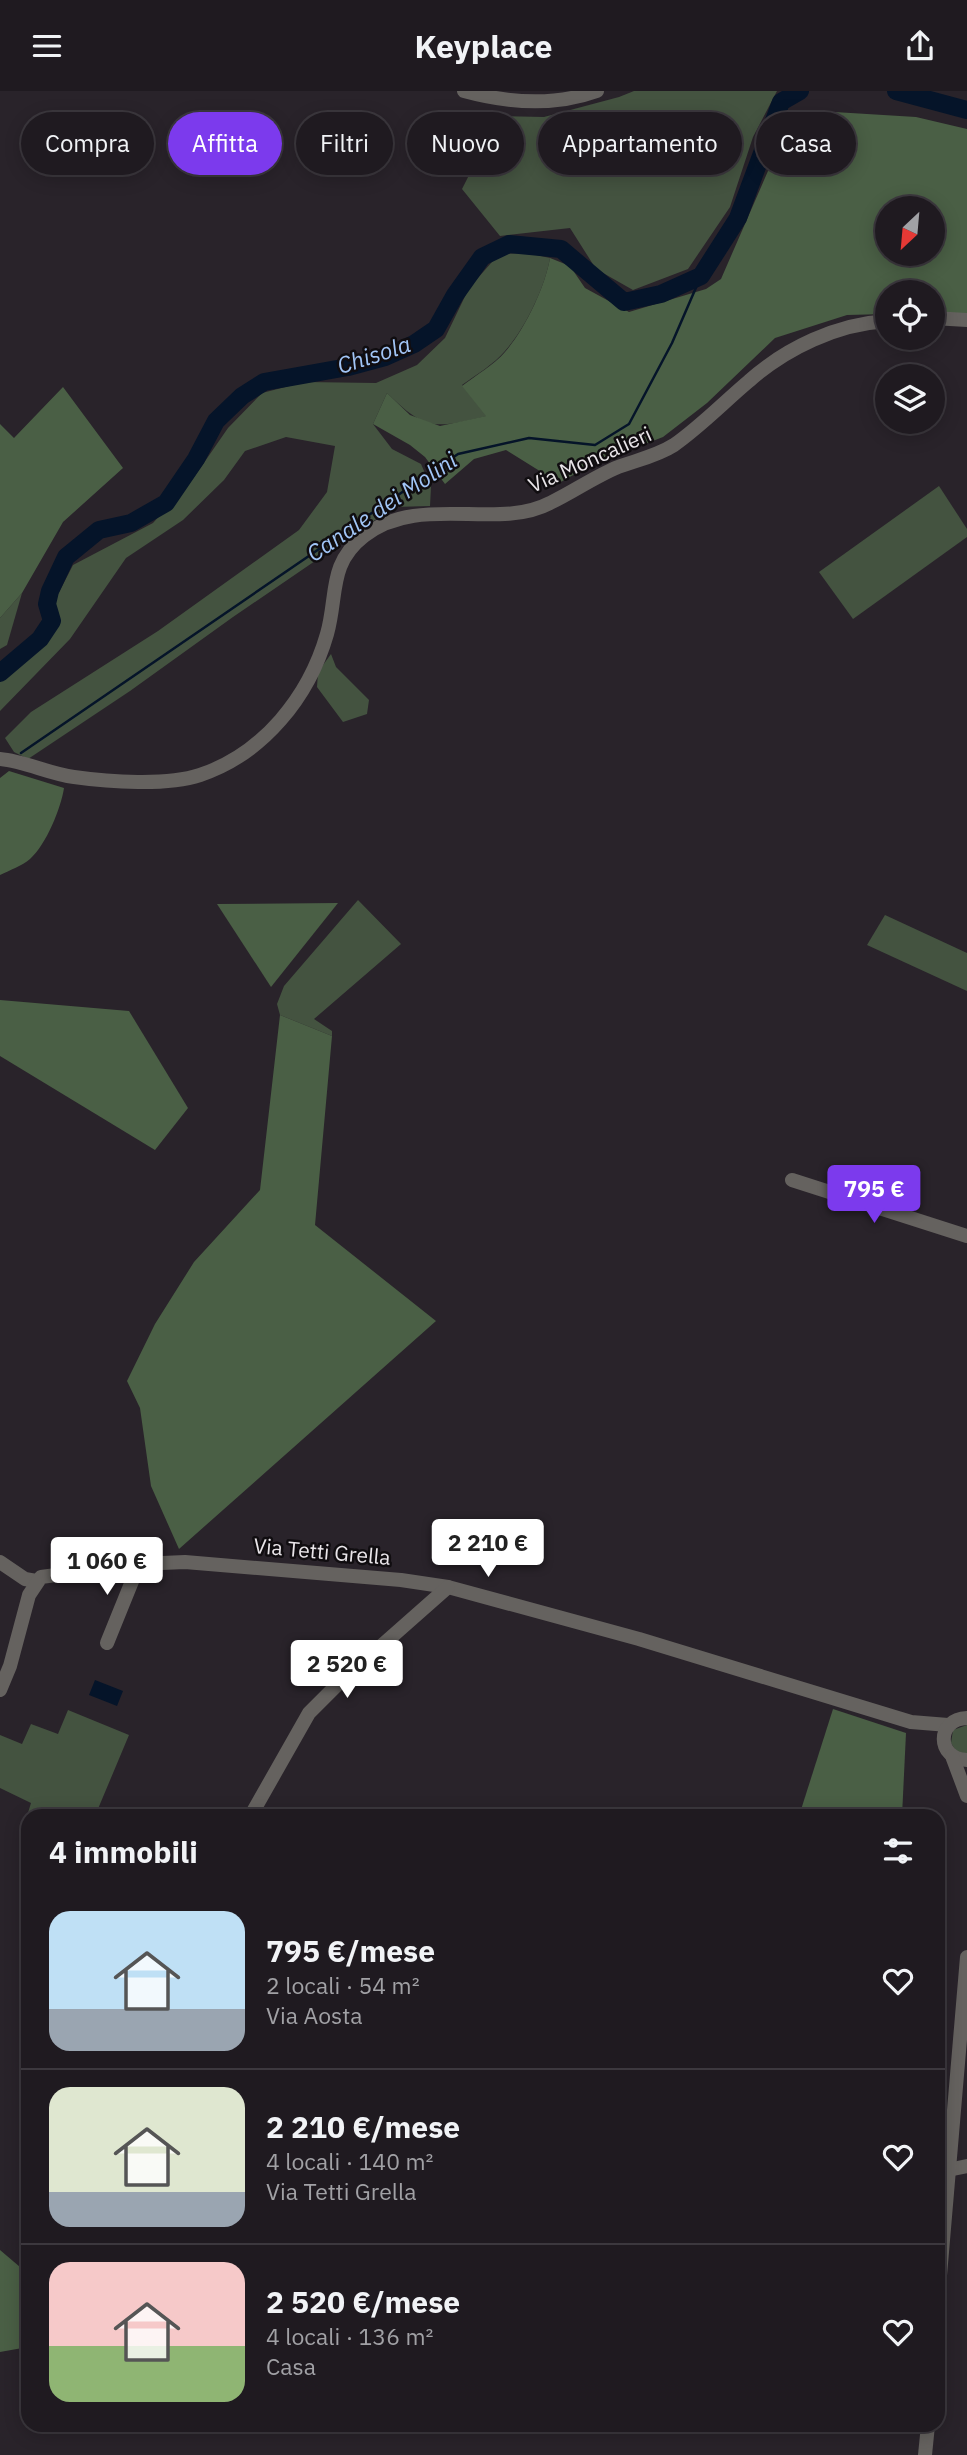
<!DOCTYPE html>
<html lang="it">
<meta charset="utf-8">
<style>
:root{--surface:#1f1a20;--page:#2c272d;--text:#f1f3f6;--muted:#a1a1a5;--line:#3c383e;--accent:#7c3aed}
body{margin:0;font-family:"IBM Plex Sans",sans-serif;background:var(--page);color:var(--text);height:100vh;display:flex;flex-direction:column;font-size:26px;white-space:nowrap}
*{box-sizing:border-box;margin:0}
p{font-size:23px;color:var(--muted)}
.icon{flex:none;width:38px;height:38px;fill:none;stroke:currentColor;stroke-width:2;stroke-linecap:round;stroke-linejoin:round}
.map{position:relative;flex:1;overflow:hidden}
.drawer{position:absolute;left:21px;top:1718px;width:924px;height:623px;display:flex;flex-direction:column;background:var(--surface);border-radius:21px;box-shadow:0 4px 18px #0003,0 0 0 2px var(--line)}
.drawer>*{flex:none}
.hud{position:absolute;left:21px;top:21px;width:926px;height:63px;display:flex;gap:14px}
.needle{width:46px;rotate:206deg}
.fabs{position:absolute;left:875px;top:105px;display:grid;gap:14px}
.fabs a{display:grid;place-items:center;width:70px;height:70px;border-radius:50%;background:var(--surface);box-shadow:0 4px 18px #0003,0 0 0 2px var(--line);font-size:35px}
.price{position:absolute;translate:-50% -60px;padding:0 16px;border-radius:7px;background:#fff;color:#222;font-size:23px;line-height:46px;filter:drop-shadow(0 2px 4px #0008)}
.price::after{content:'';position:absolute;left:50%;top:42px;width:21px;height:16px;margin-left:-10px;background:inherit;clip-path:polygon(0 0,100% 0,50% 100%)}
.price.active{background:var(--accent);color:#fff}
ul{padding:0;list-style:none}
li{display:flex;align-items:center;gap:21px;height:175px;padding:0 28px}
li+li{border-top:2px solid var(--line)}
li span{display:grid;place-items:center;flex:none;width:196px;height:140px;border-radius:21px;color:#555}
li>.icon{margin-inline-start:auto}
span .icon{width:84px;height:84px;fill:#fffc;stroke-width:1}
li b{font-size:30px}
h2{display:flex;justify-content:space-between;align-items:center;height:84px;padding:0 28px;font-size:30px}
.pill{padding:0 24px;border-radius:32px;background:var(--surface);box-shadow:0 4px 18px #0003,0 0 0 2px var(--line);font-size:24px;line-height:63px}
.pill.active{background:var(--accent);color:#fff}
header{display:flex;justify-content:space-between;align-items:center;height:91px;padding:0 28px;background:var(--surface);font-size:32px;font-weight:700}
.map>svg:first-child{display:block}
.green{fill:#445340}
.forest{fill:#4a5f45;fill-rule:evenodd}
.water{fill:#051429}
.lines{fill:none;stroke-linecap:round;stroke-linejoin:round}
.stream{stroke:#051429;stroke-width:2.5}
.river{stroke:#051429;stroke-width:18}
.minor{stroke:#65625f;stroke-width:14}
.labels{text-anchor:middle;stroke-width:5;stroke-linejoin:round;paint-order:stroke}
.street-label{font-size:21px;fill:#e9e5e9;stroke:#100d10}
.water-label{font-size:23px;font-style:italic;fill:#a1c5f6;stroke:#100d10}
</style>
<header><svg class="icon" aria-label="menu" viewBox="0 0 24 24"><path d="M4 6h16M4 12h16M4 18h16"/></svg>Keyplace<svg class="icon" aria-label="share" viewBox="0 0 24 24"><path d="M12 15V3M7 8l5-5 5 5M5 13v7h14v-7"/></svg></header>
<div class="map">
<svg width="967" height="2364" viewBox="0 0 967 2364">
<rect width="100%" height="100%" fill="#29232a"/>
<g class="green">
<polygon points="634,0 777,0 753,46 730,116 688,178 633,199 596,178 570,137 500,145 462,98 499,25 544,26 619,6"/>
<path d="M527 162 550 167C545 196 525 238 505 260 494 273 476 284 462 294L487 325C435 337 427 341 387 302L373 333 392 358 421 373 431 396 430 415 394 416 233 526 130 600 28 668 14 661 5 647 31 621 158 540 299 439 327 401 335 355 286 346 245 360 224 389 183 429 126 467 70 548 0 620V591L46 550 57 531 54 511 73 474 153 432 192 389 228 337 262 302 305 291 376 292 417 274 445 247 469 197 499 163Z"/>
<polygon points="939,395 967,438 967,446 853,528 819,481"/>
<polygon points="22,502 7,554 0,558 0,527"/>
<polygon points="331,563 336,576 369,609 367,623 343,631 317,596 318,581"/>
<polygon points="358,809 401,853 314,928 332,940 332,945 280,924 277,913 284,895"/>
<polygon points="885,824 967,862 967,900 867,854"/>
<polygon points="68,1619 129,1644 95,1725 28,1726 28,1739 23,1738 31,1712 0,1697 0,1644 22,1653 31,1633 58,1643"/>
<polygon points="967,1634 967,1663 956,1660 951,1652 953,1639"/>
<polygon points="938,1924 946,1926 938,2009"/>
</g>
<g class="forest">
<path d="M818 20 916 26 967 38V222H933V201H887V223L847 224 775 247 707 312 663 346 591 374 559 392 506 359 474 368 445 393 425 366 410 354 373 333 387 302 410 324 440 335 486 325 462 295C476 284 494 274 505 261 525 238 545 196 550 167L570 175 585 197 629 221 706 198 721 188 788 34ZM887 117H933V163H887Z"/>
<polygon points="63,296 123,377 63,431 22,502 0,527 0,333 14,347"/>
<path d="M9 680 64 697C61 717 46 754 30 768 22 775 10 779 0 784V687Z"/>
<polygon points="338,812 271,896 217,813"/>
<polygon points="0,909 129,920 188,1017 155,1059 0,965"/>
<polygon points="280,924 332,945 315,1134 436,1230 179,1458 151,1395 140,1317 127,1290 155,1233 194,1171 260,1099"/>
<polygon points="833,1618 906,1642 902,1725 799,1725"/>
<polygon points="0,2159 20,2176 28,2188 28,2256 0,2261"/>
</g>
<polygon class="water" points="95,1589 123,1600 117,1615 89,1604"/>
<g class="lines">
<g class="stream">
<polyline points="788,0 790,4"/>
<polyline points="21,662 458,363 529,347 595,354 629,333 672,252 701,185"/>
</g>
<g class="river">
<polyline points="896,0 967,19"/>
<polyline points="0,582 40,548 52,530 47,513 50,500 66,466 99,439 131,432 166,412 196,368 216,330 242,305 264,291 348,276 385,266 414,253 436,238 455,204 482,166 509,153 561,158 624,211 661,203 701,185 738,127 781,11 800,0"/>
</g>
<g class="minor">
<path d="M464 0C508 12 553 16 597 0"/>
<polyline points="933,227 967,229"/>
<path d="M0 668C24 670 50 683 74 686 109 691 167 695 200 684 263 663 309 606 327 543 338 504 328 473 364 445 419 402 497 440 550 412 573 401 594 386 618 376 637 369 657 365 674 354 701 335 724 311 749 290 786 257 837 233 887 230"/>
<polyline points="792,1089 967,1145"/>
<polyline points="0,1471 25,1488 36,1490"/>
<polyline points="107,1552 139,1473"/>
<polyline points="0,1599 10,1575 29,1504 41,1486 139,1473 185,1471 401,1489 448,1496 639,1548 911,1631 948,1634"/>
<path d="M967 1627C936 1628 936 1668 967 1669"/>
<polyline points="952,1665 967,1705"/>
<polyline points="250,1726 309,1622 337,1594 448,1496"/>
<polyline points="948,2079 967,2075"/>
<polyline points="938,2208 967,1866"/>
<polyline points="925,2364 928,2334"/>
</g>
</g>
<g class="labels">
<g class="street-label">
<text transform="translate(590 369) rotate(-24)" y="7">Via Moncalieri</text>
<text transform="translate(322 1461) rotate(5)" y="7">Via Tetti Grella</text>
</g>
<g class="water-label">
<text transform="translate(374 264) rotate(-18)" y="8">Chisola</text>
<text transform="translate(382 416) rotate(-34)" y="8">Canale dei Molini</text>
</g>
</g>
</svg>
<div class="fabs">
<a><svg class="needle" viewBox="-14 -14 28 28"><path d="M0-13l5 13h-10z" fill="#e53935"/><path d="M0 13l5-13h-10z" fill="#a1a1a5"/></svg></a>
<a><svg class="icon" aria-label="locate" viewBox="0 0 24 24"><circle cx="12" cy="12" r="6"/><path d="M12 2v4M12 18v4M2 12h4M18 12h4"/></svg></a>
<a><svg class="icon" aria-label="layers" viewBox="0 0 24 24"><path d="M12 4l9 5-9 5-9-5zM3 14l9 5 9-5"/></svg></a>
</div>
<b class="price active" style="left:874px;top:1134px">795 €</b>
<b class="price" style="left:488px;top:1488px">2 210 €</b>
<b class="price" style="left:107px;top:1506px">1 060 €</b>
<b class="price" style="left:347px;top:1609px">2 520 €</b>
<div class="hud">
<a class="pill">Compra</a>
<a class="pill active">Affitta</a>
<a class="pill">Filtri</a>
<a class="pill">Nuovo</a>
<a class="pill">Appartamento</a>
<a class="pill">Casa</a>
</div>
<section class="drawer">
<h2>4 immobili<svg class="icon" aria-label="filters" viewBox="0 0 24 24"><path d="M4 7h16M4 17h16"/><circle cx="9" cy="7" r="2"/><circle cx="15" cy="17" r="2"/></svg></h2>
<ul>
<li><span style="background:linear-gradient(#bfe0f5 70%,#9aa5b1 0)"><svg class="icon" aria-label="home" viewBox="0 0 24 24"><path d="M3 11l9-7 9 7M6 9v11h12V9"/></svg></span><div><b>795 €/mese</b><p>2 locali · 54 m²</p><p>Via Aosta</p></div><svg class="icon" aria-label="heart" viewBox="0 0 24 24"><path d="M12 20l-8-8c-3-5 5-10 8-4 3-6 11-1 8 4z"/></svg></li>
<li><span style="background:linear-gradient(#dfe7d0 75%,#9aa5b1 0)"><svg class="icon" aria-label="home" viewBox="0 0 24 24"><path d="M3 11l9-7 9 7M6 9v11h12V9"/></svg></span><div><b>2 210 €/mese</b><p>4 locali · 140 m²</p><p>Via Tetti Grella</p></div><svg class="icon" aria-label="heart" viewBox="0 0 24 24"><path d="M12 20l-8-8c-3-5 5-10 8-4 3-6 11-1 8 4z"/></svg></li>
<li><span style="background:linear-gradient(#f6c9c9 60%,#8fb573 0)"><svg class="icon" aria-label="home" viewBox="0 0 24 24"><path d="M3 11l9-7 9 7M6 9v11h12V9"/></svg></span><div><b>2 520 €/mese</b><p>4 locali · 136 m²</p><p>Casa</p></div><svg class="icon" aria-label="heart" viewBox="0 0 24 24"><path d="M12 20l-8-8c-3-5 5-10 8-4 3-6 11-1 8 4z"/></svg></li>
</ul>
</section>
</div>
